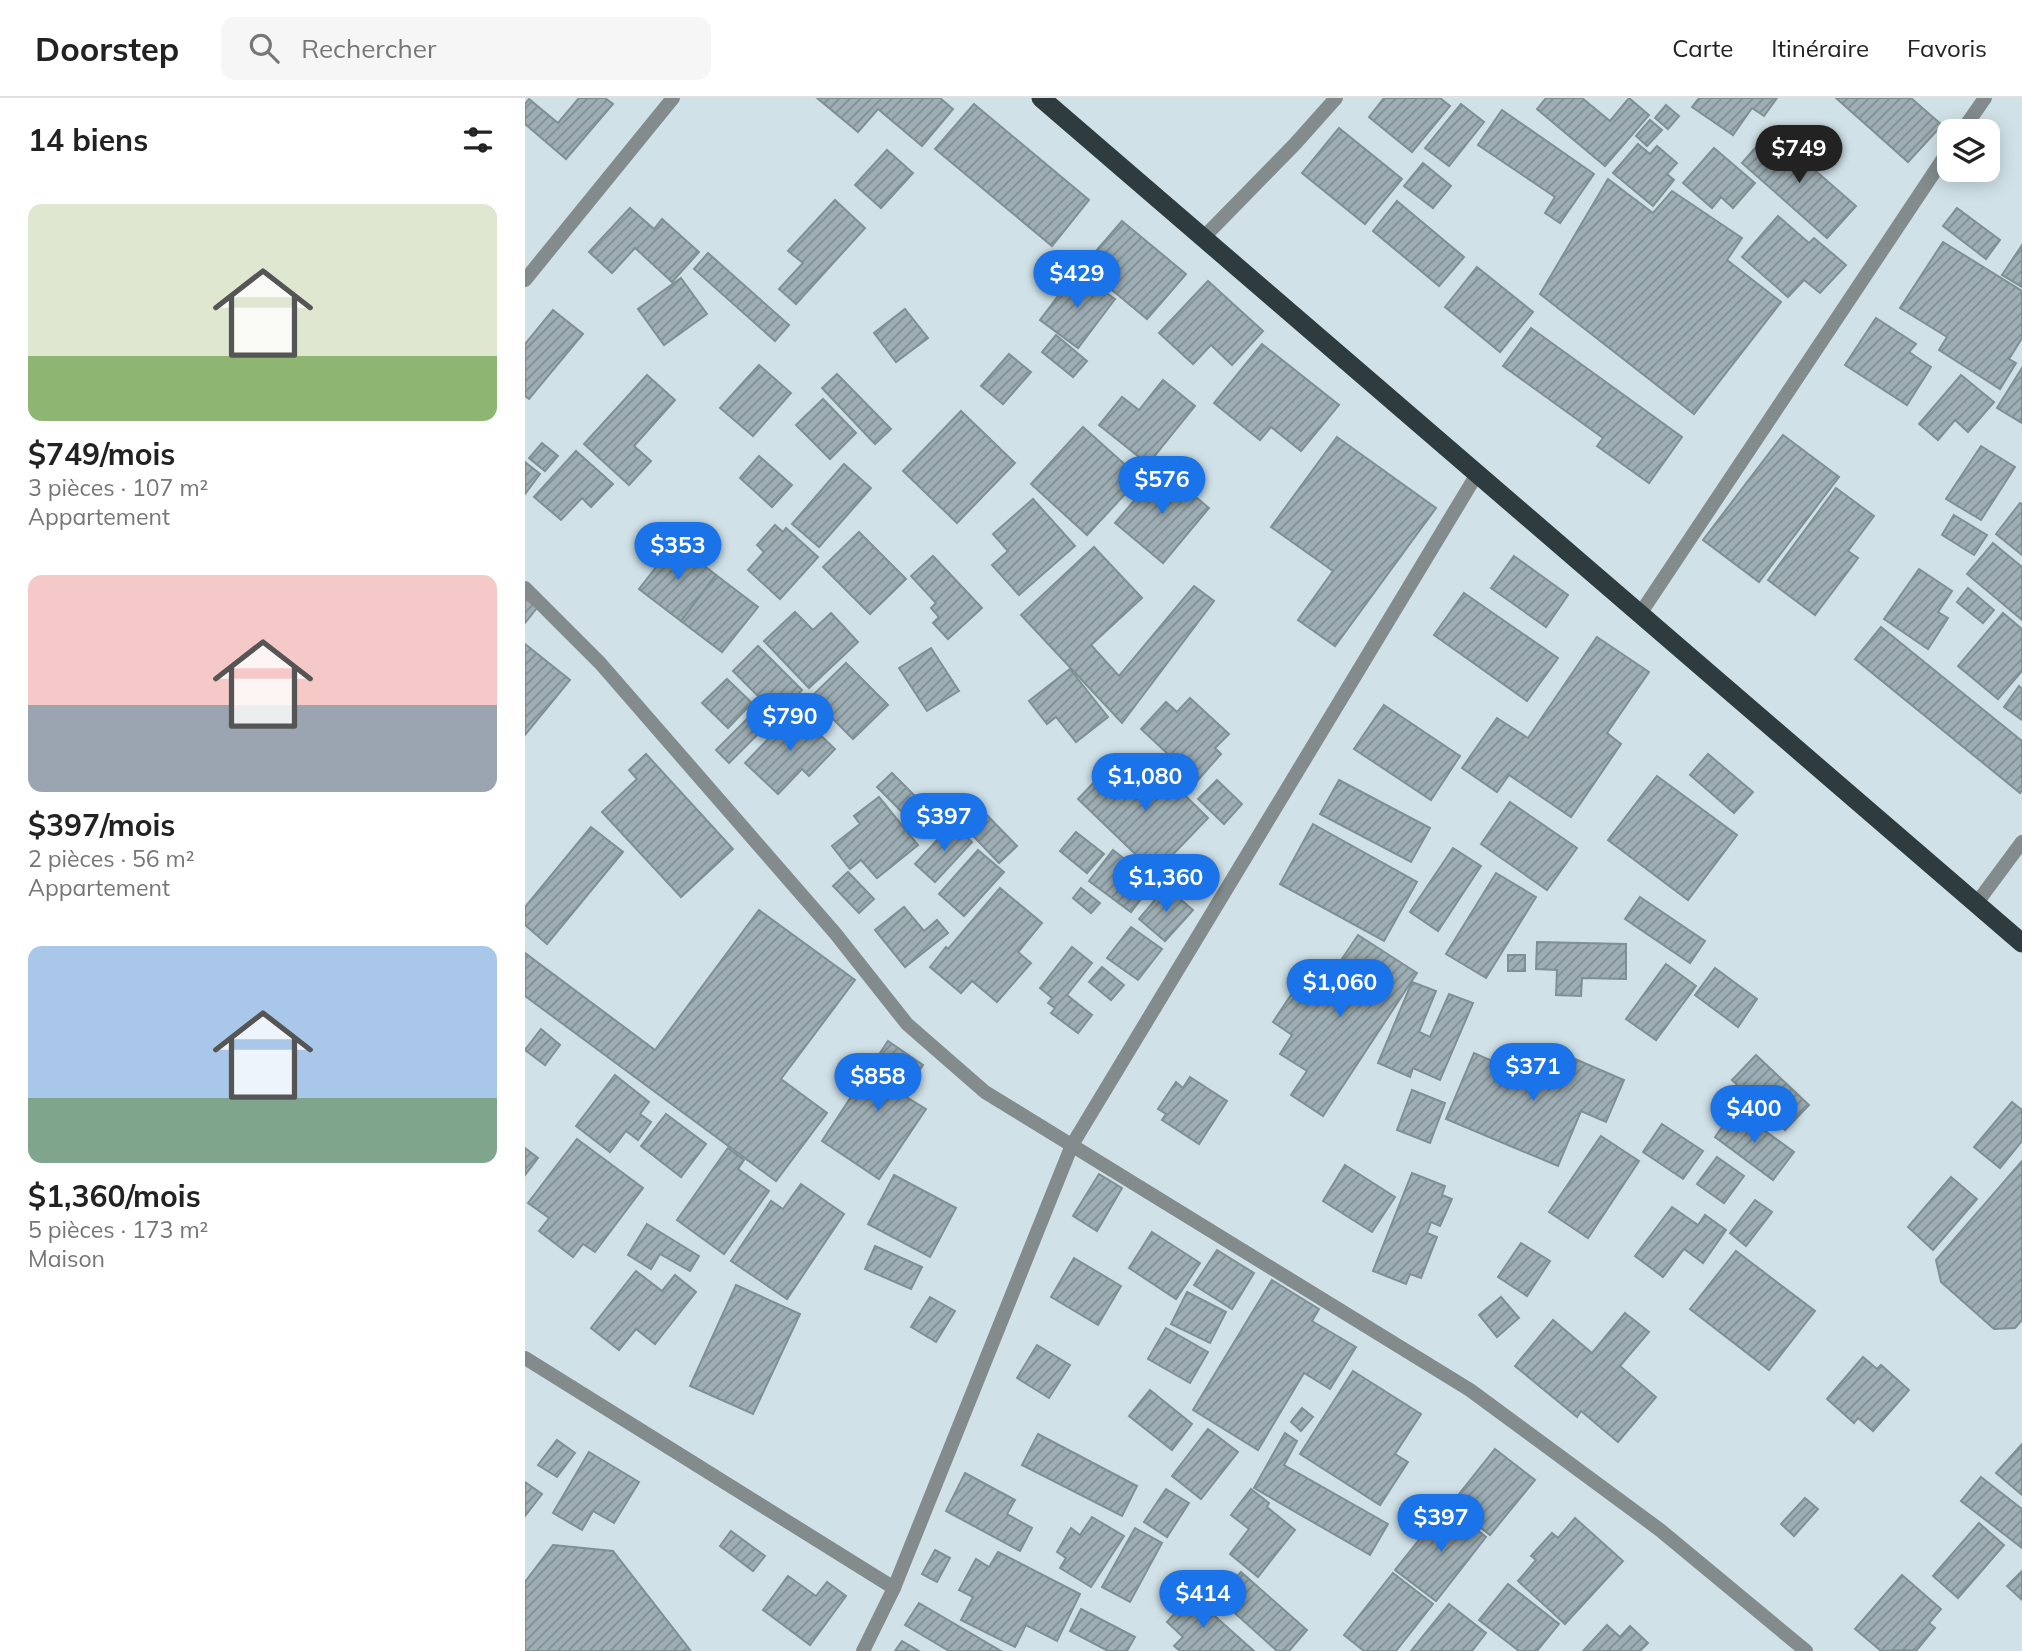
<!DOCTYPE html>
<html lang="fr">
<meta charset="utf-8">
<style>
:root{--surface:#fff;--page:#f6f6f6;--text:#222;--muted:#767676;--line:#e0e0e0;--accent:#1a73e8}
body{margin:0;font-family:Mulish,sans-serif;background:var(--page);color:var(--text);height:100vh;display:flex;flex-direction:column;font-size:26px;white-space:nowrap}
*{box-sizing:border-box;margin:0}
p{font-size:23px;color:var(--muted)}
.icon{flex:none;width:38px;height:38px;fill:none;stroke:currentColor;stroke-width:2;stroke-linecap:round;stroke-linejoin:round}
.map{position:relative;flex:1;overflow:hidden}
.details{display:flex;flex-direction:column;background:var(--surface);width:525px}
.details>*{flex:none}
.controls{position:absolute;left:1412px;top:21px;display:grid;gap:14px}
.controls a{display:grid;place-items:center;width:63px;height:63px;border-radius:14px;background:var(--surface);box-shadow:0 4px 18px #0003;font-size:35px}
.price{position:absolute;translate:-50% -60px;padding:0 16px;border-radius:24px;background:var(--accent);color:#fff;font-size:23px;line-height:46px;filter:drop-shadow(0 2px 4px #0008)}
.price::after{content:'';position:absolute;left:50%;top:42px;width:21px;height:16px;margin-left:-10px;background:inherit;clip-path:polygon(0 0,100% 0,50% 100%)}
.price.current{background:#222;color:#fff}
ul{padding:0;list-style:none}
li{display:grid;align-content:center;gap:14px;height:371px;padding:0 28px}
li span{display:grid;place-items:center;height:217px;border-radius:14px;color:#555}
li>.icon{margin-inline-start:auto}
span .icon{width:126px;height:126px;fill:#fffc;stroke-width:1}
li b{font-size:30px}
h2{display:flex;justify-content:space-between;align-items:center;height:84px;padding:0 28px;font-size:30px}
header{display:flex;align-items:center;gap:42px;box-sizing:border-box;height:98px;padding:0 35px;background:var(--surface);border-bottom:2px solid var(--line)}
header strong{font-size:33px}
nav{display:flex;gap:38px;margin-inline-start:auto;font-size:24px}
.search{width:490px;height:63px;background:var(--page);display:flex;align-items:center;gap:18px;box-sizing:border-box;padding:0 24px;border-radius:14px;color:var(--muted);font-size:26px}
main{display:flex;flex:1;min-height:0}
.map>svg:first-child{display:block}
.building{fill:url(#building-hatch);stroke:#7f9095;stroke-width:2}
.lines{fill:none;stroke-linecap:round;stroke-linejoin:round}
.minor{stroke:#838b8d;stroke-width:14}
.trunk{stroke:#2e3c40;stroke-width:19}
</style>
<header>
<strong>Doorstep</strong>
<div class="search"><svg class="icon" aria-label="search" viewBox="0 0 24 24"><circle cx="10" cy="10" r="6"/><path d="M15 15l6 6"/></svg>Rechercher</div>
<nav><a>Carte</a><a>Itinéraire</a><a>Favoris</a></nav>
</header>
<main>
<section class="details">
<h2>14 biens<svg class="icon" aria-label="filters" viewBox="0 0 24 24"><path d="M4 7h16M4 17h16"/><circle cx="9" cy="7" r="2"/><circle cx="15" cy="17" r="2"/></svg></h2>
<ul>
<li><span style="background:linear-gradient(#dfe7d0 70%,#8fb573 0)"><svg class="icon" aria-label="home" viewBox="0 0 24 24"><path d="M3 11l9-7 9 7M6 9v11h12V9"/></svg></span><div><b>$749/mois</b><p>3 pièces · 107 m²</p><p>Appartement</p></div></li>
<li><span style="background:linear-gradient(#f6c9c9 60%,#9aa5b1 0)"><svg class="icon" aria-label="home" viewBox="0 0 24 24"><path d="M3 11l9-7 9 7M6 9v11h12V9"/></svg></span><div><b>$397/mois</b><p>2 pièces · 56 m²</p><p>Appartement</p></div></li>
<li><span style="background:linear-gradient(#a9c7e8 70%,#7fa58c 0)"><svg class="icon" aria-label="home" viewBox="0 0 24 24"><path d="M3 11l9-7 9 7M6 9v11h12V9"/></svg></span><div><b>$1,360/mois</b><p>5 pièces · 173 m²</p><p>Maison</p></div></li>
</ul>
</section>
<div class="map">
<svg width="1497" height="1553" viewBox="0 0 1497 1553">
<defs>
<pattern id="building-hatch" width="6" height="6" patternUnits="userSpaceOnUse" patternTransform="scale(1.75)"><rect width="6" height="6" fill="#9daeb4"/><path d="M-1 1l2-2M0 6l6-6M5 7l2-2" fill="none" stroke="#808e93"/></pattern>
</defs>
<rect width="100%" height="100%" fill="#d0e2e8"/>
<g class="building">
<polygon points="54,0 80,0 88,6 41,61 0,26 0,6 4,1 33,25"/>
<polygon points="292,0 415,0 428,11 397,48 353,11 333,34"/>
<polygon points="859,0 915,0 925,8 887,54 844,19"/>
<polygon points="1021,0 1057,0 1085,23 1104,0 1124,17 1080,68 1012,11"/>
<polygon points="1174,0 1252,0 1239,18 1227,10 1208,37 1167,9"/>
<polygon points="1311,0 1386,0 1417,27 1383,64"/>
<polygon points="449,6 564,102 527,148 410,51"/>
<polygon points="936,6 959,24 924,68 900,50"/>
<polygon points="1141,7 1154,18 1143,31 1130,20"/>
<polygon points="977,12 1069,76 1035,125 1020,115 1030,99 953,47"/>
<polygon points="1125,22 1137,32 1122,48 1111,38"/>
<polygon points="814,30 877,81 840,126 777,75"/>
<polygon points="1245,33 1331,108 1302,140 1217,65"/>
<polygon points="1113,46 1125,56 1132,48 1152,65 1142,76 1149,82 1128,108 1088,75"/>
<polygon points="1189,50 1230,85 1208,110 1196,99 1187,110 1158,85"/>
<polygon points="362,52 388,75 356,110 330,87"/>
<polygon points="898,65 926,88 908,110 879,88"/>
<polygon points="1083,81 1128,115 1147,93 1217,140 1202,162 1256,204 1169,316 1015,196"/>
<polygon points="310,102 340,130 271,206 254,191 278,165 263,153"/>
<polygon points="872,103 939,159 914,188 848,133"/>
<polygon points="105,110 129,131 137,121 174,154 147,184 110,150 87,175 64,154"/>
<polygon points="1432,110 1475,142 1461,161 1418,128"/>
<polygon points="1253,118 1284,145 1289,140 1321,167 1295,195 1279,182 1263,199 1217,159"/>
<polygon points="597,123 661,176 622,221 558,168"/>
<polygon points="1418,144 1497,193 1497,240 1484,261 1491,265 1475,291 1414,252 1422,239 1375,210"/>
<polygon points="1497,147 1497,189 1477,177"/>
<polygon points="183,155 264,227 250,243 169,171"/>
<polygon points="952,169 1008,214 975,254 920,209"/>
<polygon points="551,174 590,201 553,250 515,222"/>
<polygon points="156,180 182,216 139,247 113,211"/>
<polygon points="683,183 738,233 707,267 686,247 668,266 634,235"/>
<polygon points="380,211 403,240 371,264 349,235"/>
<polygon points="28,212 58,236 4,301 0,298 0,246"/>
<polygon points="1351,220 1391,246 1384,254 1406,269 1382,307 1320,267"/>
<polygon points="1006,230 1157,339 1124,385 1072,348 1078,340 978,268"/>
<polygon points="531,237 562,263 548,279 517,254"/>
<polygon points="737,246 814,307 776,353 746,329 735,342 689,305"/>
<polygon points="484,256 506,274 478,306 456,288"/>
<polygon points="234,267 266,295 228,338 195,310"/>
<polygon points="1497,270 1497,325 1472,310"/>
<polygon points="312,276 366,331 350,346 297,290"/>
<polygon points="122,277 150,302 109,348 126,363 104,387 59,346"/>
<polygon points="1436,277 1469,304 1443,334 1430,322 1413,342 1394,326"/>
<polygon points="638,282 670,308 623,366 574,327 597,299 614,312"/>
<polygon points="298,301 331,335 305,361 271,327"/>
<polygon points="436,313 490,365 432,425 378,373"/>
<polygon points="558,329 615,380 562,437 506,386"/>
<polygon points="1258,337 1314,379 1234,484 1178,442"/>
<polygon points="812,339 911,410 810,548 773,522 808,473 746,429"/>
<polygon points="17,345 33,358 20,373 4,360"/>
<polygon points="1456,348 1490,369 1456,422 1421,401"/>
<polygon points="51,353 88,386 66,409 57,400 36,422 9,399"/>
<polygon points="234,358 267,387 247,409 215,380"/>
<polygon points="0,364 15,376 0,396"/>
<polygon points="319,366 346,390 294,449 267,426"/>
<polygon points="637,370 684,410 638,465 590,425"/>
<polygon points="1311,390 1349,418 1323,453 1333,460 1290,517 1243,482"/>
<polygon points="508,401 550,448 494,497 467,467 483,453 468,436"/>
<polygon points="1495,405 1497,406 1497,457 1471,436"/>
<polygon points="1429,417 1462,437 1449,457 1417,437"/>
<polygon points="250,427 258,434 261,430 293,459 255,501 223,472 239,454 232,447"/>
<polygon points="334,434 381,481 345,516 298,469"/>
<polygon points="150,445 191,477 156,523 114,491"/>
<polygon points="1468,445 1497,469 1497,522 1442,476"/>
<polygon points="569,449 617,500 566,547 594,578 669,488 689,503 597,625 496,517"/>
<polygon points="408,458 457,510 423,541 408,525 414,519 406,510 411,505 386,478"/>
<polygon points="989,458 1043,497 1021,529 966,490"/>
<polygon points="1394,471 1427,493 1413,514 1423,520 1403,551 1359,521"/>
<polygon points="191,477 233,509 197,554 156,523"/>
<polygon points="1443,490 1469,512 1458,525 1432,504"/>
<polygon points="939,495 1033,560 1002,603 909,537"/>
<polygon points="0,500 12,510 0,525"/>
<polygon points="270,514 288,532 306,515 333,544 284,590 239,543"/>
<polygon points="1478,515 1497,531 1497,573 1473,601 1433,568"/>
<polygon points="1356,529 1497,643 1497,692 1495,695 1330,561"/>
<polygon points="1072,539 1124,574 1082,635 1096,646 1046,719 984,677 972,694 937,670 972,620 1003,640"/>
<polygon points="0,546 45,582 0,637"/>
<polygon points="233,548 277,592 204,665 191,652 239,604 208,573"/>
<polygon points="406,550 434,593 402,613 374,570"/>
<polygon points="321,565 363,607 328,641 286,599"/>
<polygon points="545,571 583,619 551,644 531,619 522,626 504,603"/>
<polygon points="202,581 227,605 203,630 177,605"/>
<polygon points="1494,588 1497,591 1497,622 1479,609"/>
<polygon points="665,600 704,636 690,650 696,656 672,683 616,631 641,604 652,614"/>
<polygon points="859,607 935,658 906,702 829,651"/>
<polygon points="270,613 310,651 284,678 277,671 253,696 220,665"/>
<polygon points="121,656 208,751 156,799 77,714 112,681 104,672"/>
<polygon points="1183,656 1228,694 1209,715 1165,677"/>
<polygon points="620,658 683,720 630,775 553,701 575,678 588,690"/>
<polygon points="367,675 393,701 379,716 352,689"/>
<polygon points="1132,678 1212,737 1163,802 1083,742"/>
<polygon points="692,682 717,706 699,726 673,701"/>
<polygon points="814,682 905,730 886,764 795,716"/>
<polygon points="354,699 393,747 352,780 336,762 325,771 307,748 335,726 329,718"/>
<polygon points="985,704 1052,750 1022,792 956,746"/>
<polygon points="452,707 492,748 474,765 434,723"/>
<polygon points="427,726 447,744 410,784 390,766"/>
<polygon points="788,726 892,784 859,843 755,786"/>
<polygon points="66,729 98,754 22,846 0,827 0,809"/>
<polygon points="551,734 579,756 562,775 535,753"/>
<polygon points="928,750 956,768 913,833 885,814"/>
<polygon points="453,752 479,774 439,818 414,796"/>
<polygon points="588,752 629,784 606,814 564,783"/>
<polygon points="323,774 349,801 334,815 308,788"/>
<polygon points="971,775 1011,799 961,880 921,856"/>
<polygon points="641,789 668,812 640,843 614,821"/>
<polygon points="475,790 517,825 493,854 506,865 472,904 447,883 436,895 405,869 421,849 423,851"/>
<polygon points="556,790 575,805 566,815 548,800"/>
<polygon points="1115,799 1180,843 1165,865 1100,821"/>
<polygon points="379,809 399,833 412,822 423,835 380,869 350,832"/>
<polygon points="234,812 330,882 256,981 302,1015 251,1083 0,898 0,855 130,952"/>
<polygon points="606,829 637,851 613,882 582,860"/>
<polygon points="833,837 892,875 798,1018 766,997 782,973 755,956 767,937 748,924 785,868 804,880"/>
<polygon points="1012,844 1101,846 1101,881 1057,880 1056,898 1031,897 1032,872 1011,871"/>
<polygon points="547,849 567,865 542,897 567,917 553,935 526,915 530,910 523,905 527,900 515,890"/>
<rect x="983" y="857" width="17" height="16"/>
<polygon points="1141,866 1171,888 1131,942 1101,921"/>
<polygon points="577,869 599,887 586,902 564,884"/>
<polygon points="1190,870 1232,901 1213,929 1170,897"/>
<polygon points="887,884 911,893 894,934 905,939 924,896 948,905 915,982 888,970 885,979 853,965"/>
<polygon points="16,931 35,947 20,967 0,952"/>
<polygon points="363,943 398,967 378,997 401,1011 354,1081 297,1043"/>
<polygon points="1029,952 1099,982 1081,1024 1056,1013 1033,1068 921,1021 949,955 1016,984"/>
<polygon points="1231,957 1284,1007 1260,1032 1207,982"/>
<polygon points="90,977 124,1004 115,1016 126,1024 113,1042 101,1033 85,1054 51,1028"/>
<polygon points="665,979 702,1003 674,1046 637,1022 641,1016 633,1011 651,984 658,990"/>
<polygon points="887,992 920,1005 905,1045 872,1032"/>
<polygon points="1487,1004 1497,1012 1497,1043 1475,1070 1449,1049"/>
<polygon points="1210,1011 1269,1054 1248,1082 1190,1039"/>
<polygon points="141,1016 181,1046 156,1079 116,1048"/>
<polygon points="1137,1026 1178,1053 1158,1081 1118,1054"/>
<polygon points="1076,1038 1114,1063 1063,1140 1024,1114"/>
<polygon points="52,1041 118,1090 70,1154 58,1146 48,1159 14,1133 24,1120 3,1105"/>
<polygon points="0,1050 13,1060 0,1077"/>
<polygon points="203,1050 219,1062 213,1071 244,1093 199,1156 152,1122"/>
<polygon points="1192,1059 1219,1078 1199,1105 1172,1086"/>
<polygon points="1497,1063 1497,1222 1490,1230 1469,1231 1416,1184 1411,1162"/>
<polygon points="820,1067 870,1099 847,1134 798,1103"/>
<polygon points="887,1075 920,1088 917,1097 927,1101 915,1128 906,1124 902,1135 912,1139 896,1180 885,1176 881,1186 848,1173"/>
<polygon points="574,1076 597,1090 572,1133 548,1118"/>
<polygon points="369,1077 431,1110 405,1159 343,1126"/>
<polygon points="1426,1079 1452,1101 1408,1152 1383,1129"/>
<polygon points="276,1086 319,1116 262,1201 206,1163 246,1103 258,1111"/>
<polygon points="1230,1102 1247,1114 1221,1148 1205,1135"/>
<polygon points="1147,1109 1173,1127 1180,1117 1201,1132 1178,1165 1159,1151 1138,1179 1110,1158"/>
<polygon points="122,1126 174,1158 165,1173 135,1156 126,1171 103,1157"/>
<polygon points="627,1134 675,1165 651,1201 604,1170"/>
<polygon points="996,1145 1025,1163 1002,1198 973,1179"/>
<polygon points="350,1148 397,1169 386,1191 340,1171"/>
<polygon points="692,1152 729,1175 707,1211 669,1187"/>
<polygon points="1211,1153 1290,1213 1244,1272 1165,1211"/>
<polygon points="549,1160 596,1188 573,1227 526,1199"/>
<polygon points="111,1173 137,1193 150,1177 171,1194 130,1246 111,1231 94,1252 66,1230"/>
<polygon points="747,1182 794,1211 787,1223 831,1249 805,1291 779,1275 733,1352 668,1312"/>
<polygon points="211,1187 275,1216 228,1316 165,1288"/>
<polygon points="662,1194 701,1214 685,1245 646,1226"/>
<polygon points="405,1199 430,1213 411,1244 386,1229"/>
<polygon points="976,1199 994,1220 972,1239 954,1217"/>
<polygon points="1100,1215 1124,1234 1095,1268 1131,1299 1093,1344 1056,1313 1052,1319 990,1268 1028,1222 1067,1255"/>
<polygon points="641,1230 683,1254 665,1285 623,1261"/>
<polygon points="512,1247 545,1267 524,1300 492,1280"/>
<polygon points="1338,1259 1352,1271 1356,1267 1384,1292 1348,1333 1333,1320 1329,1325 1302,1301"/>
<polygon points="828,1273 896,1316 870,1356 883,1364 855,1407 775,1356"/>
<polygon points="625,1292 667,1326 647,1352 604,1318"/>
<polygon points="777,1310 788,1319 776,1333 766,1324"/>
<polygon points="683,1331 713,1354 676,1401 647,1378"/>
<polygon points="760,1335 772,1343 759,1367 863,1426 845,1457 729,1390"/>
<polygon points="513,1336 612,1388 597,1418 497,1367"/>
<polygon points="32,1342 50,1355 32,1379 13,1367"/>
<polygon points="1497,1346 1497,1397 1471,1375"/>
<polygon points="970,1351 1010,1382 965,1437 926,1406"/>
<polygon points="64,1354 114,1384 89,1425 68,1413 57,1432 28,1415"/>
<polygon points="440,1375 490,1402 482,1416 507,1430 495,1453 421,1413"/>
<polygon points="1456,1379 1497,1411 1497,1450 1436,1403"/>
<polygon points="0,1384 17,1396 0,1418"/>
<polygon points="641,1391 664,1405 642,1439 619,1424"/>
<polygon points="726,1391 744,1405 742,1409 770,1432 733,1479 705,1456 724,1431 706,1417"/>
<polygon points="1280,1400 1293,1411 1269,1438 1256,1426"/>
<polygon points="921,1408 961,1439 911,1503 870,1472"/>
<polygon points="567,1419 599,1438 566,1489 535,1470 541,1460 532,1454 546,1430 555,1437"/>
<polygon points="1050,1420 1098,1463 1040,1526 993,1483 1011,1462 1006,1458 1027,1435 1033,1440"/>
<polygon points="1454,1425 1479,1447 1433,1500 1408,1478"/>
<polygon points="610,1430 637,1445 605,1504 577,1489"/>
<polygon points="206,1433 240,1458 228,1473 195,1448"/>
<polygon points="28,1447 88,1453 165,1552 164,1553 0,1553 0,1484"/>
<polygon points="410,1452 425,1460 412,1484 397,1476"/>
<polygon points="473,1454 555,1496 532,1543 501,1527 490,1549 436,1522 448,1499 434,1492 451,1461 464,1469"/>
<polygon points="1497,1473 1497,1502 1482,1488"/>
<polygon points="716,1474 782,1532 764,1553 752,1553 693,1500"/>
<polygon points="868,1475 908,1506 871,1553 839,1553 819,1537"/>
<polygon points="1377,1477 1416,1511 1404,1525 1410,1530 1391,1553 1381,1552 1356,1553 1330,1531"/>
<polygon points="263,1478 291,1498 302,1484 321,1498 285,1547 238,1512"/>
<polygon points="983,1486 1034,1526 1012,1553 994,1553 954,1522"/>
<polygon points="666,1497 729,1553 655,1553 649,1548 658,1539 642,1524"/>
<polygon points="394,1505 476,1553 424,1553 380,1527"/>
<polygon points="924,1506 961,1535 947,1553 886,1553"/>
<polygon points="556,1511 610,1539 602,1553 583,1553 545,1533"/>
<polygon points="1082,1527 1095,1539 1105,1528 1123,1545 1115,1553 1058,1553"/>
<polygon points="377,1543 394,1553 370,1553"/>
</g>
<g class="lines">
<g class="minor">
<polyline points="1437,33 1460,0"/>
<polyline points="679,139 770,46 811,0"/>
<polyline points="0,182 148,0"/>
<polyline points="0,490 75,565 310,835 382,926 460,994 945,1292 1135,1432 1281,1553"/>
<polyline points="1115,516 1424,52"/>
<polyline points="1451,806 1497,744"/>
<polyline points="0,1260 369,1490"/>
<polyline points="338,1553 369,1490 547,1047 952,376"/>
</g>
<polyline class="trunk" points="516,0 1497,845"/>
</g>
</svg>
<div class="controls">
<a><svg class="icon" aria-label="layers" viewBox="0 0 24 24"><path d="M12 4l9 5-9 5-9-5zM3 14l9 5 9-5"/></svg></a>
</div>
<b class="price current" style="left:1274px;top:87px">$749</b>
<b class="price" style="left:552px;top:212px">$429</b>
<b class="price" style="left:637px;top:418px">$576</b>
<b class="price" style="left:153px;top:484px">$353</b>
<b class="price" style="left:265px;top:655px">$790</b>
<b class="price" style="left:620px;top:715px">$1,080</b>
<b class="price" style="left:419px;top:755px">$397</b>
<b class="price" style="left:641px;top:816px">$1,360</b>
<b class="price" style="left:815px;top:921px">$1,060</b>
<b class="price" style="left:1008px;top:1005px">$371</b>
<b class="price" style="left:353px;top:1015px">$858</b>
<b class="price" style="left:1229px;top:1047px">$400</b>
<b class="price" style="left:916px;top:1456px">$397</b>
<b class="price" style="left:678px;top:1532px">$414</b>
</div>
</main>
